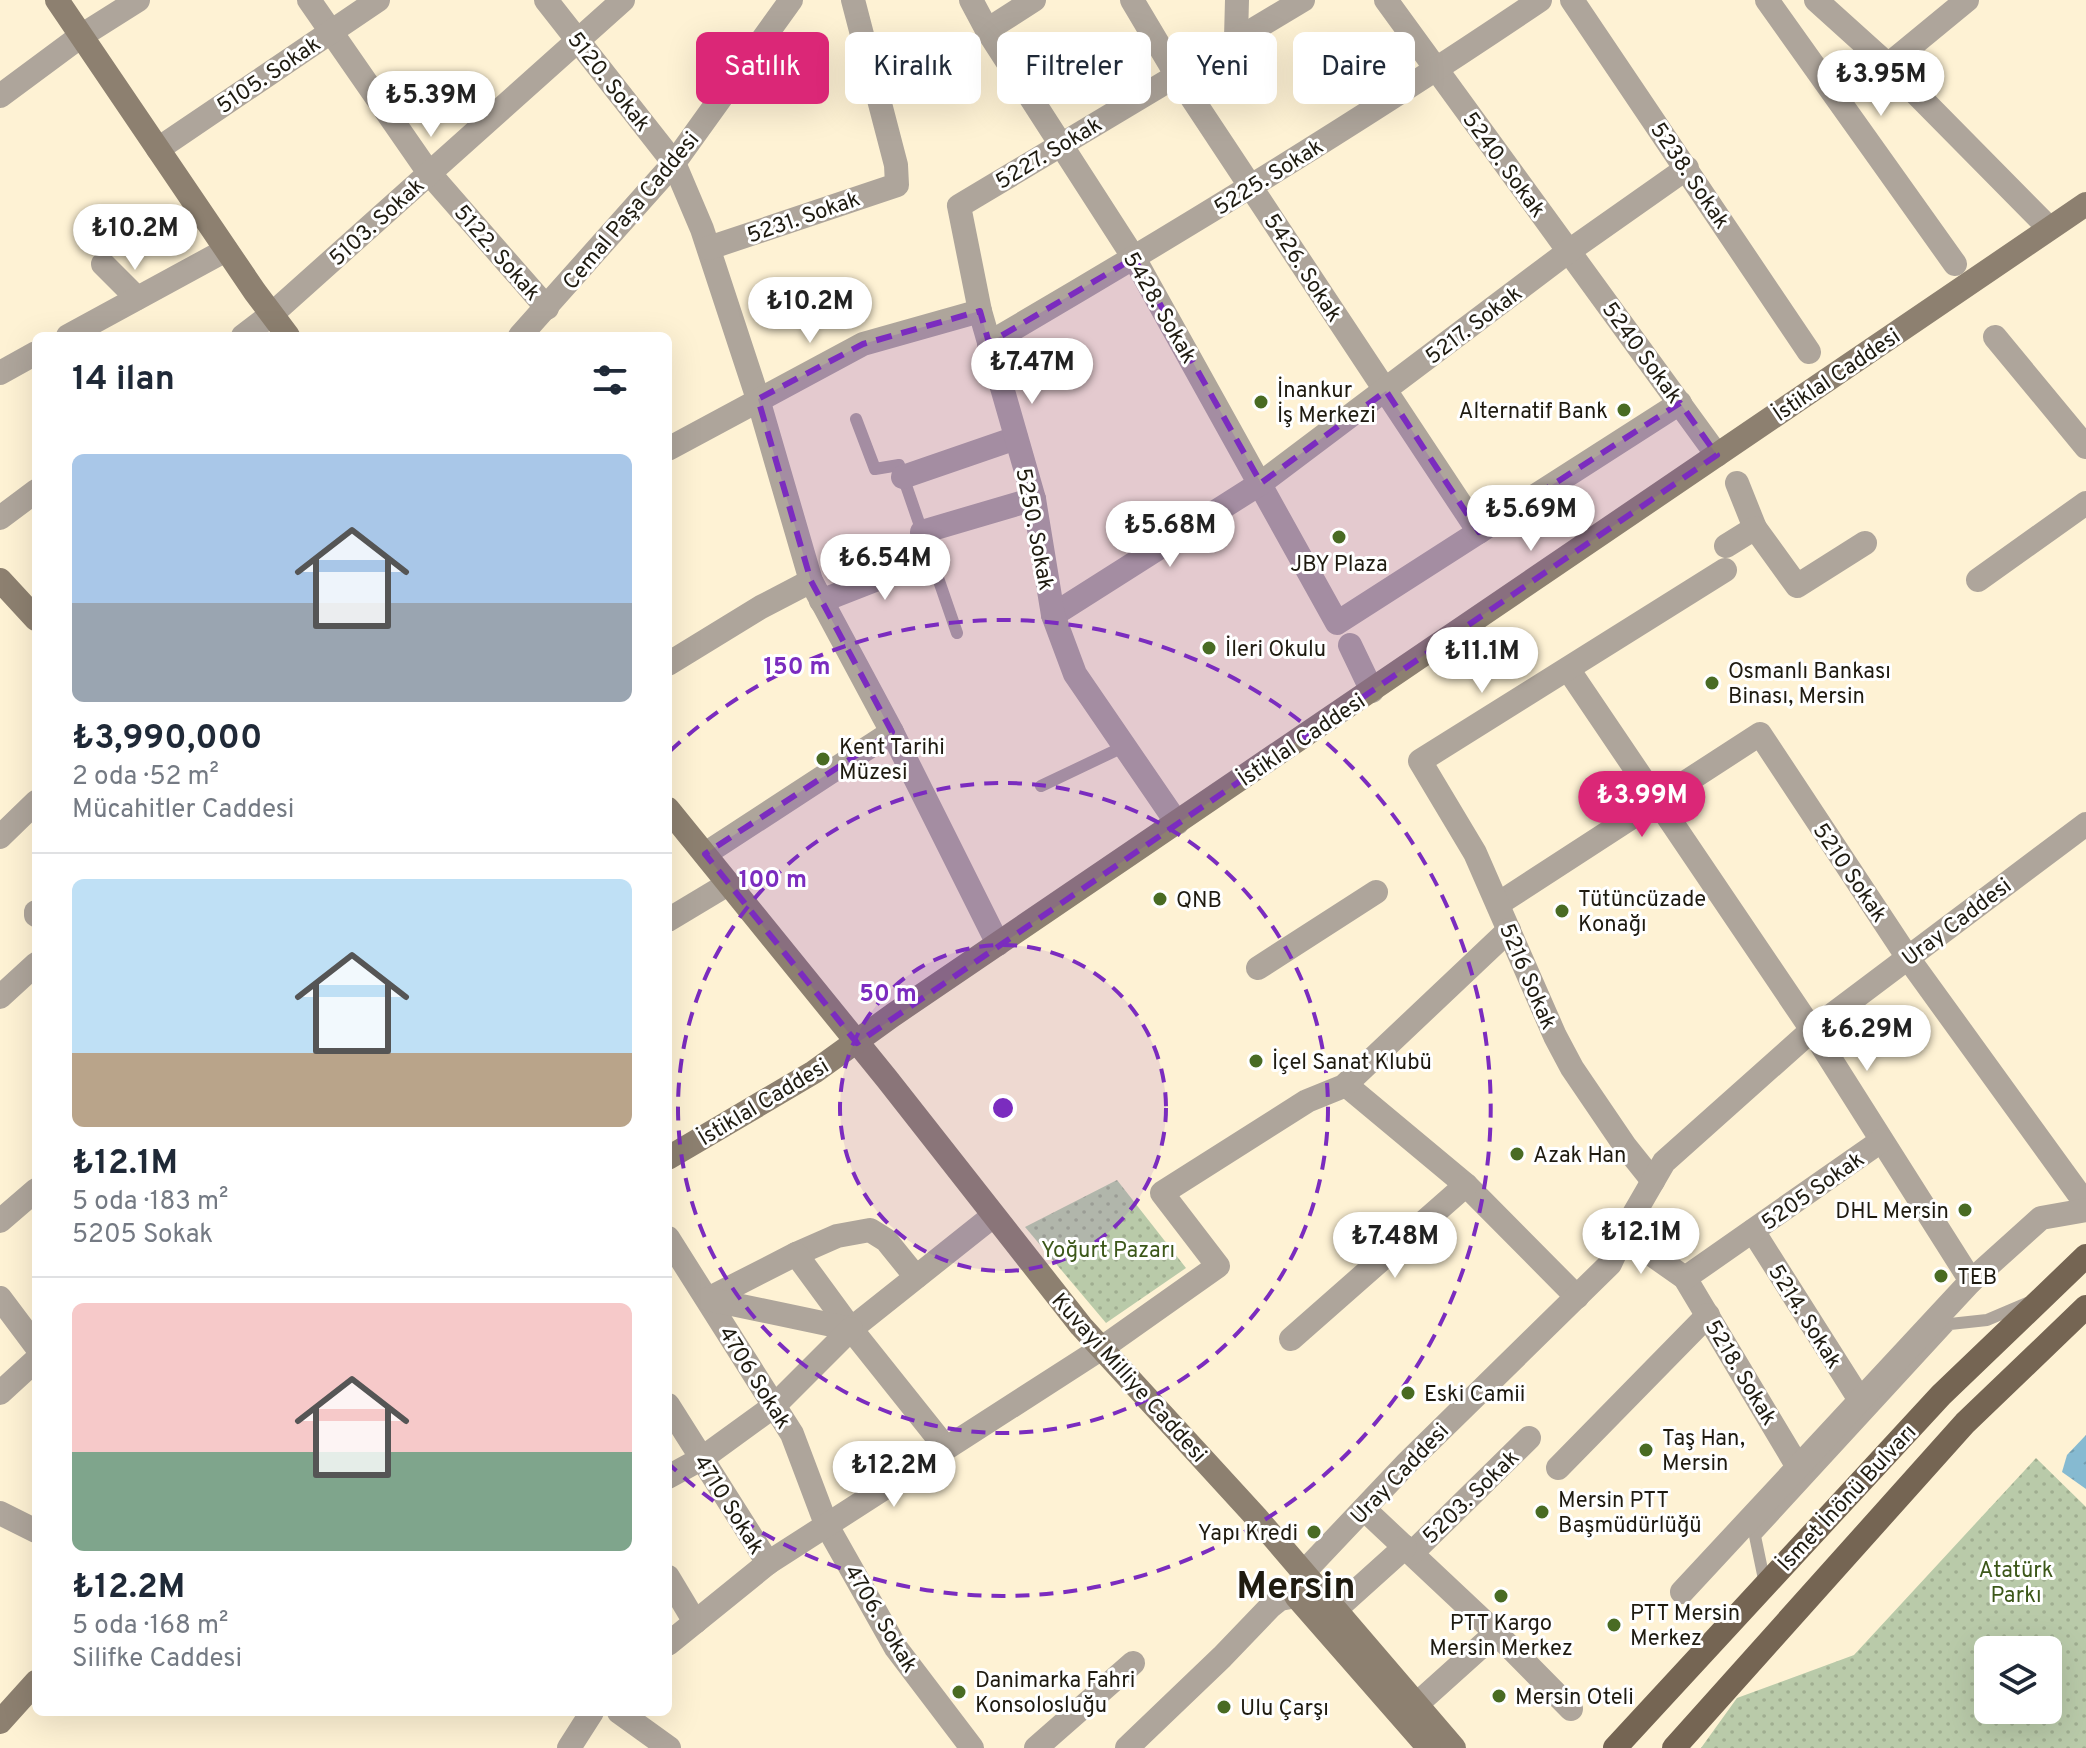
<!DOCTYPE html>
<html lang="tr">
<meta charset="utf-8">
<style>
:root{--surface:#fff;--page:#f6f6f7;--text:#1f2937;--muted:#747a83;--line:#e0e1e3;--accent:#db2777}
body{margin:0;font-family:Overpass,sans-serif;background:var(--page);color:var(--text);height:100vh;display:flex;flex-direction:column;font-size:30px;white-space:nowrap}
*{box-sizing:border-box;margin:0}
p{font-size:26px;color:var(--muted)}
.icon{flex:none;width:44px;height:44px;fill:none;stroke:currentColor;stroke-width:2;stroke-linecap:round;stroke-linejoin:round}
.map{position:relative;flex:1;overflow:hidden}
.details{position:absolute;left:32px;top:332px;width:640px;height:1384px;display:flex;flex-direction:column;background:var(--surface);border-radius:12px;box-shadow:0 8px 32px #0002}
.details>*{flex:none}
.top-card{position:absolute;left:696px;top:32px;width:760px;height:72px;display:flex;gap:16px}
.buttons{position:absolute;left:1974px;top:1636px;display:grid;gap:16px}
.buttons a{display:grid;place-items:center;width:88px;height:88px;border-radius:12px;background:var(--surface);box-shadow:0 8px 32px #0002;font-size:40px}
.price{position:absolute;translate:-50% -68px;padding:0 18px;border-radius:28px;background:#fff;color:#222;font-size:26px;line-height:52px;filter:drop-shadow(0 2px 4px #0008)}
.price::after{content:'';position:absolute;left:50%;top:48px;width:24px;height:18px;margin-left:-12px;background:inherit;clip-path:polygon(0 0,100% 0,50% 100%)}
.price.active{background:var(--accent);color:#fff}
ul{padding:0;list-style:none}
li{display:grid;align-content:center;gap:16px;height:424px;padding:0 40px}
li+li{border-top:2px solid var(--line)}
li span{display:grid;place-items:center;height:248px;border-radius:12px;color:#555}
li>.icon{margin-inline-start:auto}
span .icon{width:144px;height:144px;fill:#fffc;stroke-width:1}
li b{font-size:34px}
h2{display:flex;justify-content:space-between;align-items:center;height:96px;padding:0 40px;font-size:34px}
.tag{padding:0 28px;border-radius:12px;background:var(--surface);box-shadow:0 8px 32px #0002;font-size:28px;line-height:72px}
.tag.active{background:var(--accent);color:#fff}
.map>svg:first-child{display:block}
.grass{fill:url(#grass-dots);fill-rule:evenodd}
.water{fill:url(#water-ripples)}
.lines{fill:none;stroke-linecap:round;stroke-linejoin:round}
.lane{stroke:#aea59b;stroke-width:12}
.street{stroke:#aea59b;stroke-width:24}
.secondary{stroke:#8d8070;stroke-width:24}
.primary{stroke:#756553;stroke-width:24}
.marked{fill:#7b2cbf;fill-opacity:0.2;stroke:#7b2cbf;stroke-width:6;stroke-dasharray:16 10;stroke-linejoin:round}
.ring{fill:none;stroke:#7b2cbf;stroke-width:4;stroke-dasharray:14 10}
.poi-dot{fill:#496b23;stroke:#fff;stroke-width:3}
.labels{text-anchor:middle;stroke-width:6;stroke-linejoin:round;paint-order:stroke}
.street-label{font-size:22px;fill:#1f1b10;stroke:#fff}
.poi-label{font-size:22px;fill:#1f1b10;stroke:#fff;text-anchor:start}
.park-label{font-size:22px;fill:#3c5719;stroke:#fff}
.town-label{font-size:38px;font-weight:bold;fill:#1f1b10;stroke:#fff}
.centre{fill:#7b2cbf;stroke:#fff;stroke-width:4}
.ring-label{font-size:24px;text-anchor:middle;font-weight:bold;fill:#7b2cbf;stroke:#fff;stroke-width:6;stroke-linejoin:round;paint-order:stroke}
</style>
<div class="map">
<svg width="2086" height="1748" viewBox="0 0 2086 1748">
<defs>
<pattern id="grass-dots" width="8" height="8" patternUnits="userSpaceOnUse" patternTransform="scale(2)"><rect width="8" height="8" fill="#b9caa9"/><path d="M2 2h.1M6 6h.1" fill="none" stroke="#9fad90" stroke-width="1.8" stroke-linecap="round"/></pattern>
<pattern id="water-ripples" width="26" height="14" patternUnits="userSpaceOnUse" patternTransform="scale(2)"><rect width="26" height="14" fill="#86bad1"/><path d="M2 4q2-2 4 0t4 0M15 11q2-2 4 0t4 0" fill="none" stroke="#739fb2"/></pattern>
</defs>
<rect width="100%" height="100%" fill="#fef2d4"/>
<g class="grass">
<polygon points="1117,1180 1186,1268 1106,1323 1025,1227"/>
<path d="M2036 1458 2086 1507V1748H1701L1737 1698 1854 1655ZM1988 1650H2048V1710H1988Z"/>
</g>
<polygon class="water" points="2086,1435 2086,1489 2062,1472 2067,1455"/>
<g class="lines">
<g class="lane">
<polyline points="856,419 875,469 899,465 957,633"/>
<polyline points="1041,786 1123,747"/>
<polyline points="1765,1584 1755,1536 1950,1324 1987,1320 2027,1303"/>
</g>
<g class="street">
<polyline points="309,0 429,173 547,308"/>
<polyline points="546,0 674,163 702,229 758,399 811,581 892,732 998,944"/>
<polyline points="971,0 987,30 1134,258 1337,623 1680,403"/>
<polyline points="1132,0 1176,74 1479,532"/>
<polyline points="1386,0 1717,455"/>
<polyline points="1572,0 1809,352"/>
<polyline points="1767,0 1955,264"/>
<polyline points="1816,0 1888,65 2048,227"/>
<polyline points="987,30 1034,0"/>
<polyline points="1236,38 1237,0"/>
<polyline points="1888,65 1967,0"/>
<polyline points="0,96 81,36 138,0"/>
<polyline points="158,149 378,0"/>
<polyline points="709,248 897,185 896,165 853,0"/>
<polyline points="103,264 137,298"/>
<polyline points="68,336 226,250"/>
<polyline points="243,336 272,314 623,0"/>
<polyline points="520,336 674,163 791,0"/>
<polyline points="1995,337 2086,447"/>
<path d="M989 343C1176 234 1361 121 1540 0"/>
<polyline points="0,373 36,353"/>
<polyline points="668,449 863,344 980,311"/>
<polyline points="903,477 1016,438"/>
<polyline points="1737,483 1755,528"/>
<polyline points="0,518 36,491"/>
<polyline points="922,532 1034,499"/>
<polyline points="1726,546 1755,528 1797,586 1865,543"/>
<polyline points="1978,580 2086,503"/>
<polyline points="821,601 931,558"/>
<polyline points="1053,615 1261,483 1569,251 1687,168"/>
<polyline points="1350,645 1372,691"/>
<polyline points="668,664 761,607 811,581"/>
<polyline points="1568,669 1812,1030 1971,1281"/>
<polyline points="1177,823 1075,674 1053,615 1034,499 980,311 959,206 1303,0"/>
<polyline points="0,837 36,802"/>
<polyline points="705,854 892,732"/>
<polyline points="1498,904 1760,734 1908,958 2086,1204"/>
<polyline points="36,912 36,915"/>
<polyline points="668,920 728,884"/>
<polyline points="1258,968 1376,892"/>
<polyline points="0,997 36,964"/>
<polyline points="1346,1085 1466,1185 1577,1297"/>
<polyline points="1653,1181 1625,1146 1572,1068 1555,1036 1475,853 1420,761 1725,570"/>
<polyline points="0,1221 36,1190"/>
<polyline points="1753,1231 1860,1400"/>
<polyline points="1624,1235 1685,1278 1798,1467"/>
<polyline points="668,1238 792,1434 826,1524 896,1648 972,1748"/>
<polyline points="796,1254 837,1236 870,1230 886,1240 916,1277"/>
<polyline points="1685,1278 1881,1141"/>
<polyline points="0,1298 36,1346"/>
<polyline points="708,1299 796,1254 851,1329"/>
<polyline points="708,1299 851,1329"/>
<polyline points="1291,1339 1466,1185"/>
<polyline points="0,1393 36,1360"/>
<polyline points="668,1405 768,1563"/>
<polyline points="946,1448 851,1329 993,1216"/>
<polyline points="1558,1468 1708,1315"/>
<polyline points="668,1477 701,1459 774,1406 851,1329"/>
<polyline points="1364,1509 1496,1633 1571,1709"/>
<polyline points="0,1513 36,1531"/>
<polyline points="1412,1553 1529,1438"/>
<polyline points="668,1577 695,1622"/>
<polyline points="1682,1592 1971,1281 2041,1218 2086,1210"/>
<polyline points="1335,1610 1405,1547"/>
<polyline points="668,1644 768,1563 1102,1348 1218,1266 1162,1193 1307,1101 1344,1086 1509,930"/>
<polyline points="1417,1704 1496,1633"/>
<polyline points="619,1712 669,1748"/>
<polyline points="569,1748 592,1712"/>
<polyline points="1036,1748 1133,1663"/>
<polyline points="1127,1748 1222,1657 1270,1607 1280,1599 1296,1596 1303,1573 1408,1462 1610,1264 1631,1219 1664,1162 1812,1030 2086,824"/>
</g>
<g class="secondary">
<polyline points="57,0 255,292 288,336"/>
<polyline points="0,580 36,619"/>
<polyline points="668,809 887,1079 1081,1326 1256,1517 1454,1748"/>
<polyline points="668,1158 814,1072 893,1015 2086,204"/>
<polyline points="1296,1596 1429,1748"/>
<polyline points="0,1722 36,1682"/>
</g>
<g class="primary">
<polyline points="1615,1748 1941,1395 2086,1256"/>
<polyline points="1674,1748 1965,1423 2086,1307"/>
</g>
</g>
<path class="marked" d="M1134 258 1261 483 1386 391 1479 532 1680 403 1717 455 857 1043 705 854 892 732 811 581 758 399 863 344 980 311 989 343Z"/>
<circle cx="1003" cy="1108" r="163" fill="#7b2cbf" fill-opacity=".12"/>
<g class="ring">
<circle cx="1003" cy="1108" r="163"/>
<circle cx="1003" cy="1108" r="325"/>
<path d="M670 751A488 488 0 1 1 670 1465"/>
</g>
<g class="poi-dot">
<circle cx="1261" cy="402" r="8"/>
<circle cx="1624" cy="410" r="8"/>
<circle cx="1339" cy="537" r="8"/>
<circle cx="1209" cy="648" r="8"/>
<circle cx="1712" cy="683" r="8"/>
<circle cx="823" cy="759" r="8"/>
<circle cx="1160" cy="899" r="8"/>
<circle cx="1562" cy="911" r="8"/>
<circle cx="1256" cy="1061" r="8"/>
<circle cx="1517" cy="1154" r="8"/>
<circle cx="1965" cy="1210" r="8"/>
<circle cx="1941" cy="1276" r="8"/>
<circle cx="1408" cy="1393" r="8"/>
<circle cx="1646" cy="1450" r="8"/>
<circle cx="1542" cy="1512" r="8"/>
<circle cx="1314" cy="1532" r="8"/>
<circle cx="1501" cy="1596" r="8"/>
<circle cx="1614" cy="1625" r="8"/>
<circle cx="959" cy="1692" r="8"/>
<circle cx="1499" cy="1696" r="8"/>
<circle cx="1224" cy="1707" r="8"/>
</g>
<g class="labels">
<g class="street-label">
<text transform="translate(268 74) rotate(-34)" y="8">5105. Sokak</text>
<text transform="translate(610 81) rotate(52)" y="8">5120. Sokak</text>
<text transform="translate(1048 152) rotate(-31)" y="8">5227. Sokak</text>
<text transform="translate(1505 164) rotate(54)" y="8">5240. Sokak</text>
<text transform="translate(1691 175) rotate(56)" y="8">5238. Sokak</text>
<text transform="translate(1268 176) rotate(-32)" y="8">5225. Sokak</text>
<text transform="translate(630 210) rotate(-50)" y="8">Cemal Paşa Caddesi</text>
<text transform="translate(803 216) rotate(-19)" y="8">5231. Sokak</text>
<text transform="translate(376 221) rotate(-42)" y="8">5103. Sokak</text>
<text transform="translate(498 252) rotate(49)" y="8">5122. Sokak</text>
<text transform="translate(1304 267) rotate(57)" y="8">5426. Sokak</text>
<text transform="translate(1161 307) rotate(60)" y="8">5428. Sokak</text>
<text transform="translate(1473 324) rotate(-37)" y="8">5217. Sokak</text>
<text transform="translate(1643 352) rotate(54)" y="8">5240 Sokak</text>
<text transform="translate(1836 374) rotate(-34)" y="8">İstiklal Caddesi</text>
<text transform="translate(1036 529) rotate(79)" y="8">5250. Sokak</text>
<text transform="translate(1301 739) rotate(-34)" y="8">İstiklal Caddesi</text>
<text transform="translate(1851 872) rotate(56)" y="8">5210 Sokak</text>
<text transform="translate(1956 921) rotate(-37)" y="8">Uray Caddesi</text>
<text transform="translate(1529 976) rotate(67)" y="8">5216 Sokak</text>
<text transform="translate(763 1101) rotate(-31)" y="8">İstiklal Caddesi</text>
<text transform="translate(1812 1190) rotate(-35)" y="8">5205 Sokak</text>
<text transform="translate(1806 1316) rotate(58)" y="8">5214. Sokak</text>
<text transform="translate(1742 1372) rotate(59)" y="8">5218. Sokak</text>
<text transform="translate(756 1377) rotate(58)" y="8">4706 Sokak</text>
<text transform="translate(1130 1377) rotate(48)" y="8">Kuvayi Milliye Caddesi</text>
<text transform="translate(1399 1473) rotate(-46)" y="8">Uray Caddesi</text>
<text transform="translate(1470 1496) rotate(-44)" y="8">5203. Sokak</text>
<text transform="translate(1846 1497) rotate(-47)" y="8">İsmet İnönü Bulvarı</text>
<text transform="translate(730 1504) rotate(58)" y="8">4710 Sokak</text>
<text transform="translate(882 1618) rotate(59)" y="8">4706. Sokak</text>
</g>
<g class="poi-label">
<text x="1277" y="397">İnankur<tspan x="1277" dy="25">İş Merkezi</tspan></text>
<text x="1608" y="418" text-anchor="end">Alternatif Bank</text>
<text x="1339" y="571" text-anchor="middle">JBY Plaza</text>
<text x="1225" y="656">İleri Okulu</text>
<text x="1728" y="678">Osmanlı Bankası<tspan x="1728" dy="25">Binası, Mersin</tspan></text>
<text x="839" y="754">Kent Tarihi<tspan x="839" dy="25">Müzesi</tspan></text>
<text x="1578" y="906">Tütüncüzade<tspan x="1578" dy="25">Konağı</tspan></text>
<text x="1176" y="907">QNB</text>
<text x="1272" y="1069">İçel Sanat Klubü</text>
<text x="1533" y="1162">Azak Han</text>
<text x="1949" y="1218" text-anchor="end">DHL Mersin</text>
<text x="1957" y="1284">TEB</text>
<text x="1424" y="1401">Eski Camii</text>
<text x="1662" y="1445">Taş Han,<tspan x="1662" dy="25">Mersin</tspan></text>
<text x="1558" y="1507">Mersin PTT<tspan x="1558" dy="25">Başmüdürlüğü</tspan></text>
<text x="1298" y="1540" text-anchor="end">Yapı Kredi</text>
<text x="1630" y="1620">PTT Mersin<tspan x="1630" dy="25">Merkez</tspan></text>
<text x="1501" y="1630" text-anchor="middle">PTT Kargo<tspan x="1501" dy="25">Mersin Merkez</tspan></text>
<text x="975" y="1687">Danimarka Fahri<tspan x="975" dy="25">Konsolosluğu</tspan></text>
<text x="1515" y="1704">Mersin Oteli</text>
<text x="1240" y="1715">Ulu Çarşı</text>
</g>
<g class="park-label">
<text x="1108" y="1257">Yoğurt Pazarı</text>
<text x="2016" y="1577">Atatürk<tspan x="2016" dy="25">Parkı</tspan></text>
</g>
<g class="town-label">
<text x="1296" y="1598">Mersin</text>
</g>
</g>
<circle cx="1003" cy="1108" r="12" class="centre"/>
<g class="ring-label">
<text x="797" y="674">150 m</text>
<text x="773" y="887">100 m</text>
<text x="888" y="1001">50 m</text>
</g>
</svg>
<div class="buttons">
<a><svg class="icon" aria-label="layers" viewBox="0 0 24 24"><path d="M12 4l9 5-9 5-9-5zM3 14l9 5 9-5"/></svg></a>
</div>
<b class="price" style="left:1881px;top:118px">₺3.95M</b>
<b class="price" style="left:431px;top:139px">₺5.39M</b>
<b class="price" style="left:135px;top:272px">₺10.2M</b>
<b class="price" style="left:810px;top:345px">₺10.2M</b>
<b class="price" style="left:1032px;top:406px">₺7.47M</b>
<b class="price" style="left:1531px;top:553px">₺5.69M</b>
<b class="price" style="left:1170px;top:569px">₺5.68M</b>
<b class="price" style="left:885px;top:602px">₺6.54M</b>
<b class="price" style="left:1482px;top:695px">₺11.1M</b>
<b class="price active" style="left:1642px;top:839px">₺3.99M</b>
<b class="price" style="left:1867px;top:1073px">₺6.29M</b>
<b class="price" style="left:1641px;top:1276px">₺12.1M</b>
<b class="price" style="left:1395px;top:1280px">₺7.48M</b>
<b class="price" style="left:894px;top:1509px">₺12.2M</b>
<div class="top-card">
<a class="tag active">Satılık</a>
<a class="tag">Kiralık</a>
<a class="tag">Filtreler</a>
<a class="tag">Yeni</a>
<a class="tag">Daire</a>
</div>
<section class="details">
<h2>14 ilan<svg class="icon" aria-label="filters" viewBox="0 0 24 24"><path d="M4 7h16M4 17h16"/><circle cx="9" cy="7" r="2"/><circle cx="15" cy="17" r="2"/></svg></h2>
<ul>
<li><span style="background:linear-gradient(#a9c7e8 60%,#9aa5b1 0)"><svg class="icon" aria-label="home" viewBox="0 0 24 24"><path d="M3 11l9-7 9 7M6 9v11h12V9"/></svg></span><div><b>₺3,990,000</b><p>2 oda · 52 m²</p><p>Mücahitler Caddesi</p></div></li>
<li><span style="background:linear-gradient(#bfe0f5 70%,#b9a48a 0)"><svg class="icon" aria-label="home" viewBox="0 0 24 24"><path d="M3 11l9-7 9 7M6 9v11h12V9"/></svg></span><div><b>₺12.1M</b><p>5 oda · 183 m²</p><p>5205 Sokak</p></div></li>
<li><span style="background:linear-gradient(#f6c9c9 60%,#7fa58c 0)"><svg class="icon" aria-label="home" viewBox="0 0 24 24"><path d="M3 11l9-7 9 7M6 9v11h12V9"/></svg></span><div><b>₺12.2M</b><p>5 oda · 168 m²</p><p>Silifke Caddesi</p></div></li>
</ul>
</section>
</div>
